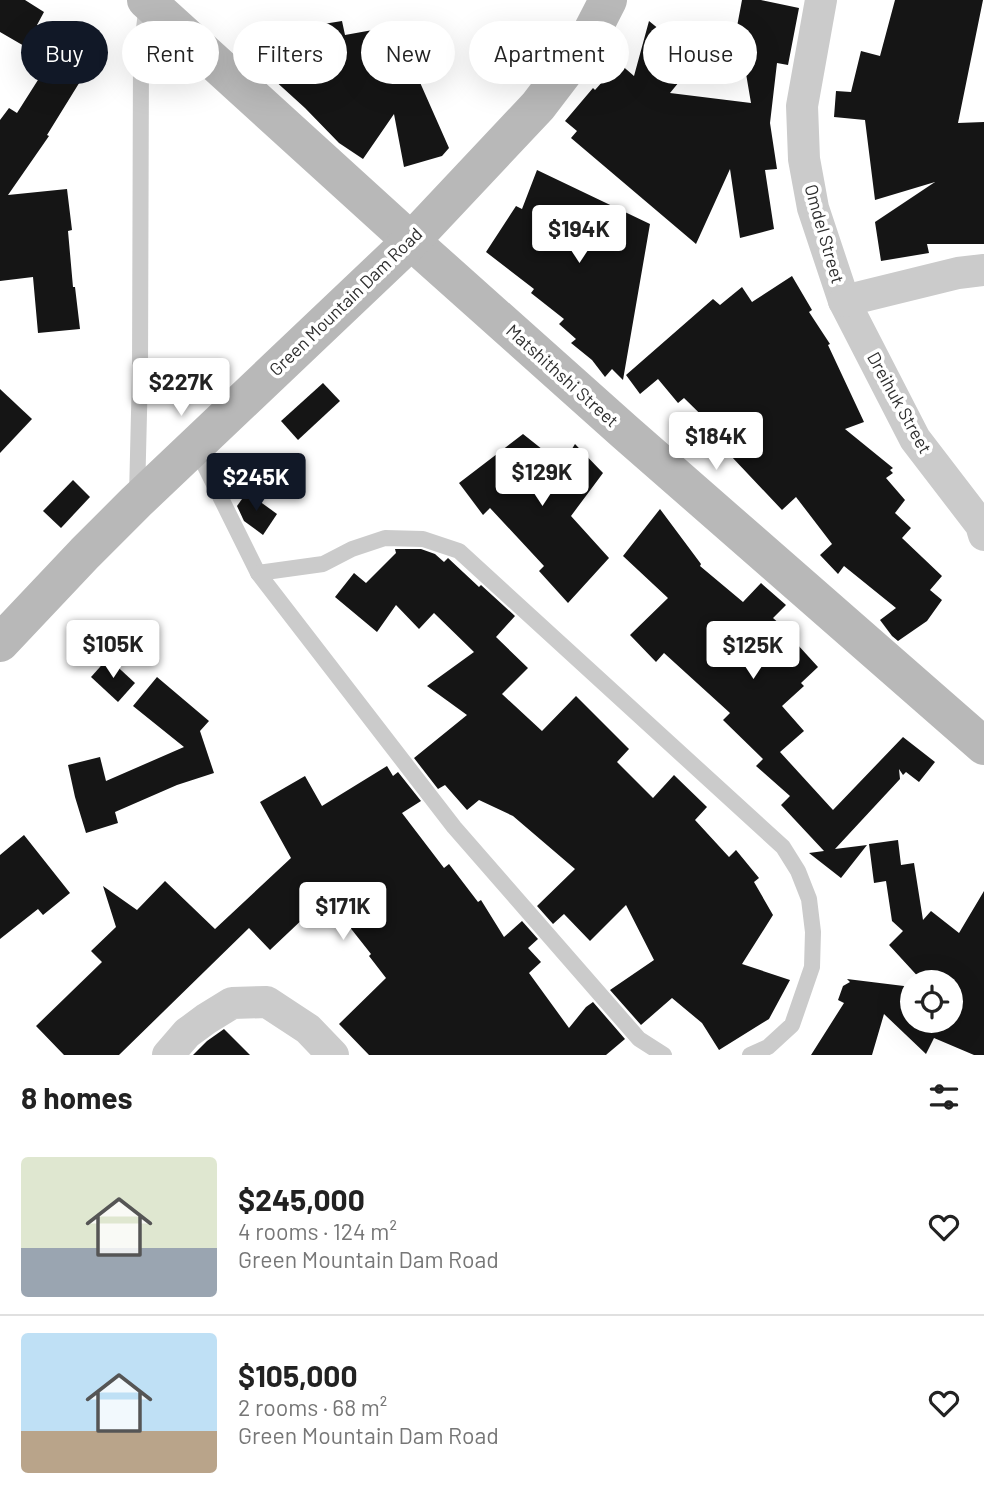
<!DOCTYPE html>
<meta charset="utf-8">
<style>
:root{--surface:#fff;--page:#f6f6f6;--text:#222;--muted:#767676;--line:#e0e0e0;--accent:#111827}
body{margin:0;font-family:Barlow,sans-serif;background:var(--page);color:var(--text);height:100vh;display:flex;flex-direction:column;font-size:26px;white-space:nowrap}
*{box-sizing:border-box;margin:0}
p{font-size:23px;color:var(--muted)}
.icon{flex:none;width:38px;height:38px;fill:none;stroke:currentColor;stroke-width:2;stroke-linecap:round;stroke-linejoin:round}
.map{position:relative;height:1055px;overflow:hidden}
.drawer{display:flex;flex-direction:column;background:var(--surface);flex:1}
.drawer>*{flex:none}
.guide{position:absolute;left:21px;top:21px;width:943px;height:63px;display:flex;gap:14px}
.buttons{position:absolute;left:900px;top:970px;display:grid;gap:14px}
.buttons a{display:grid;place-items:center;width:63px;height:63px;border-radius:50%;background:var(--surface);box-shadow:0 7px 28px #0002;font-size:35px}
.price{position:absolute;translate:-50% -60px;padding:0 16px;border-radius:7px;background:#fff;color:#222;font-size:23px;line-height:46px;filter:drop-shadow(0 2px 4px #0008)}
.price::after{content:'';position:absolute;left:50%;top:42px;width:21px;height:16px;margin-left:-10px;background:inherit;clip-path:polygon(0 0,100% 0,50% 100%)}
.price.on{background:var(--accent);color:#fff}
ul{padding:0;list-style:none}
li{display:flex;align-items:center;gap:21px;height:175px;padding:0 21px}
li+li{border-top:2px solid var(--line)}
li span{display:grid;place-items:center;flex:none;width:196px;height:140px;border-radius:7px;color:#555}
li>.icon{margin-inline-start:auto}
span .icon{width:84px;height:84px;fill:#fffc;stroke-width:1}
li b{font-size:30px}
h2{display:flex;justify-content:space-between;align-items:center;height:84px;padding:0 21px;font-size:30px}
.tag{padding:0 24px;border-radius:32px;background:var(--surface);box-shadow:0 7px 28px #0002;font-size:24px;line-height:63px}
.tag.on{background:var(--accent);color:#fff}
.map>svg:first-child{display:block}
.building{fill:#151515}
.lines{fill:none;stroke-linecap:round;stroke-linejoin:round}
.lane{stroke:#cbcbcb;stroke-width:16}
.street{stroke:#cbcbcb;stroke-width:32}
.secondary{stroke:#b8b8b8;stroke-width:38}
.labels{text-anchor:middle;stroke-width:7;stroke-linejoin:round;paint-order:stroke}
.street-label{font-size:18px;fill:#2e2e2e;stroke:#fff}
</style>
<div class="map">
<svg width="984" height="1055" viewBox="0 0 984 1055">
<rect width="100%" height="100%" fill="#fff"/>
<g class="building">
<polygon points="0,0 25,0 44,12 37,25 94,59 47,135 49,136 8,195 67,189 72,230 68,231 73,287 75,287 80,329 38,333 33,277 0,281 0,120 9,108 17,113 50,61 0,32"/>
<polygon points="742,0 761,0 799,8 788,65 777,63 770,123 777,169 765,170 774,229 740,238 730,169 696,244 571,138 577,131 565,121 593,88 595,90 619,63 634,76 649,21 697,60 670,93 751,103 743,56 732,53"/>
<polygon points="895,0 983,0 958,123 984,122 984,244 927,244 929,253 881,261 875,222 935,182 875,200 865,120 834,117 836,91 851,92 861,51 880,56"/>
<polygon points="342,21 345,35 395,26 449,148 442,156 404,167 394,114 363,159 339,143 305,108 272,78 276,74 271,68 284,56 280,31"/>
<polygon points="537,170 650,224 623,380 612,369 605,377 592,360 571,343 576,339 559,324 564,319 531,293 534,289 486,252 516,206 522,209"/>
<polygon points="792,276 812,310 809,312 830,344 828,345 864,422 845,429 893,468 890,470 893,473 886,478 905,500 895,513 911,528 902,538 942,576 930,590 942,600 927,621 898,641 892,636 880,620 896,608 844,566 838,574 820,555 832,544 796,497 782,510 731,456 737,450 684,398 678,403 658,379 640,394 626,375 713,299 720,305 742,287 752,302"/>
<polygon points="323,383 340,401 298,440 281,421"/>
<polygon points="0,389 32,419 0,453"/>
<polygon points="523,434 562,465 575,444 603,473 571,516 609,558 568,603 539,571 544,566 490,508 483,515 459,483"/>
<polygon points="73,480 90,497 61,528 43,511"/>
<polygon points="247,492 277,514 263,535 244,521 237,506"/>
<polygon points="660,509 701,564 700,566 743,602 761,583 786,605 773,618 799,641 797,644 818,667 801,683 804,686 782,706 804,731 780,752 833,810 903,737 935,762 919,782 906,772 903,775 899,769 900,779 835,849 867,845 841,878 809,853 824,851 781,805 790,796 756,766 763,759 723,720 730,713 664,653 656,662 630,635 668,598 623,556"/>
<polygon points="395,549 421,549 435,554 444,562 448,558 479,587 481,585 515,616 496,637 528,668 502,694 542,731 576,696 629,749 617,762 653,798 674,775 707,807 695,820 729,857 736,850 759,878 754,882 773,915 742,964 790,980 769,1019 719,1050 702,1023 672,998 641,1025 610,990 654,960 626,905 590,941 564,914 553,924 537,906 575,869 513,816 479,800 467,810 445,785 438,789 414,758 467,715 427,686 474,652 434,613 419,629 396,605 377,632 335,597 354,573 366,583 396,553"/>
<polygon points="108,658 135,683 118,702 91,677"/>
<polygon points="157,677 209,721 200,731 214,773 177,785 115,812 118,823 86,833 75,797 68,765 100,757 106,781 184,747 133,706"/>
<polygon points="387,766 393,776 398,772 421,801 402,813 444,868 449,864 478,902 481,900 504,937 522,921 538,939 528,948 541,962 529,973 569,1028 586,1007 593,1002 625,1039 606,1055 369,1055 339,1024 386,978 369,956 371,954 326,897 270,950 249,928 119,1055 64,1055 36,1026 102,962 91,951 116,927 103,886 137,910 165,881 215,929 291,858 260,802 305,776 322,806"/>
<polygon points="24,835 70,893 43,915 38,909 0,939 0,855"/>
<polygon points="898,840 901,865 914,863 923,920 931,911 959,933 984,891 984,1055 974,1055 934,1038 926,1054 884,1014 872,1055 811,1055 844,1003 838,1000 843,986 850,982 847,979 912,987 912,1020 950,1020 950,982 923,982 889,945 903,931 892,921 886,881 874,883 869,844"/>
<polygon points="224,1029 250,1055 193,1055 207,1041"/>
</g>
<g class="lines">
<g class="lane">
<polyline points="195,446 258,573 454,827 639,1039 664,1055"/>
<polyline points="137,496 140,372 141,53 147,4"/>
<polyline points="258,573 323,564 352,549 385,538 423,539 459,551 783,847 798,871 809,899 813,932 812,967 792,1025 768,1047 750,1055"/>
</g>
<g class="street">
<polyline points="821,0 802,106 804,159 813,208 844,301 915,439 981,525 984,535"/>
<polyline points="844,301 958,273 984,270"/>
<polyline points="168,1055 187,1033 206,1019 232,1003 267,1002 308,1029 333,1055"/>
</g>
<g class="secondary">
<polyline points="146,0 411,241 625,432 984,746"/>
<polyline points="0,643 85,553 136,502 411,241 538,106 586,43 608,0"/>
</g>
</g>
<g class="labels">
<g class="street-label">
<text transform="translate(824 234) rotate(74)" y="6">Omdel Street</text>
<text transform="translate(346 302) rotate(-44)" y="6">Green Mountain Dam Road</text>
<text transform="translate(562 376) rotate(42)" y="6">Matshithshi Street</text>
<text transform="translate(899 403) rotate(61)" y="6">Dreihuk Street</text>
</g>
</g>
</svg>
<div class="buttons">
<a><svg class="icon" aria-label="locate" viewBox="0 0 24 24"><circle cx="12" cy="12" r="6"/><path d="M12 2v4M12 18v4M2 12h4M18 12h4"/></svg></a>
</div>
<b class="price" style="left:579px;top:265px">$194K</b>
<b class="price" style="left:181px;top:418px">$227K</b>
<b class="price" style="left:716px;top:472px">$184K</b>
<b class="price" style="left:542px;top:508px">$129K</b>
<b class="price on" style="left:256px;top:513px">$245K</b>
<b class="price" style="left:113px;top:680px">$105K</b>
<b class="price" style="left:753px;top:681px">$125K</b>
<b class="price" style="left:343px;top:942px">$171K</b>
<div class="guide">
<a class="tag on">Buy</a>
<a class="tag">Rent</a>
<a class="tag">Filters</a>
<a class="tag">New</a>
<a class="tag">Apartment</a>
<a class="tag">House</a>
</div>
</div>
<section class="drawer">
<h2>8 homes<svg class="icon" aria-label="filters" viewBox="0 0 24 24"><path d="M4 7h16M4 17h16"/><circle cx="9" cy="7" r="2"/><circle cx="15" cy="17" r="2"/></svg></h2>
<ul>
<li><span style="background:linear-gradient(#dfe7d0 65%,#9aa5b1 0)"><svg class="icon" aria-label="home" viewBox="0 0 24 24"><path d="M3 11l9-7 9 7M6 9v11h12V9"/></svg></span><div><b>$245,000</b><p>4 rooms · 124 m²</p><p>Green Mountain Dam Road</p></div><svg class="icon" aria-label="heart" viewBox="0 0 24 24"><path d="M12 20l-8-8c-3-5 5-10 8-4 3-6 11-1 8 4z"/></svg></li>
<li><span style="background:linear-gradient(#bfe0f5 70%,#b9a48a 0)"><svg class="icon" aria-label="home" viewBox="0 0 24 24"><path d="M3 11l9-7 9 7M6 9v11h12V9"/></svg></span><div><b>$105,000</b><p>2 rooms · 68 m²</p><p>Green Mountain Dam Road</p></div><svg class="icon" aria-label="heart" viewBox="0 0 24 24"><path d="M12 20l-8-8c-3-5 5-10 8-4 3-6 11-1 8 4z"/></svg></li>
</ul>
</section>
